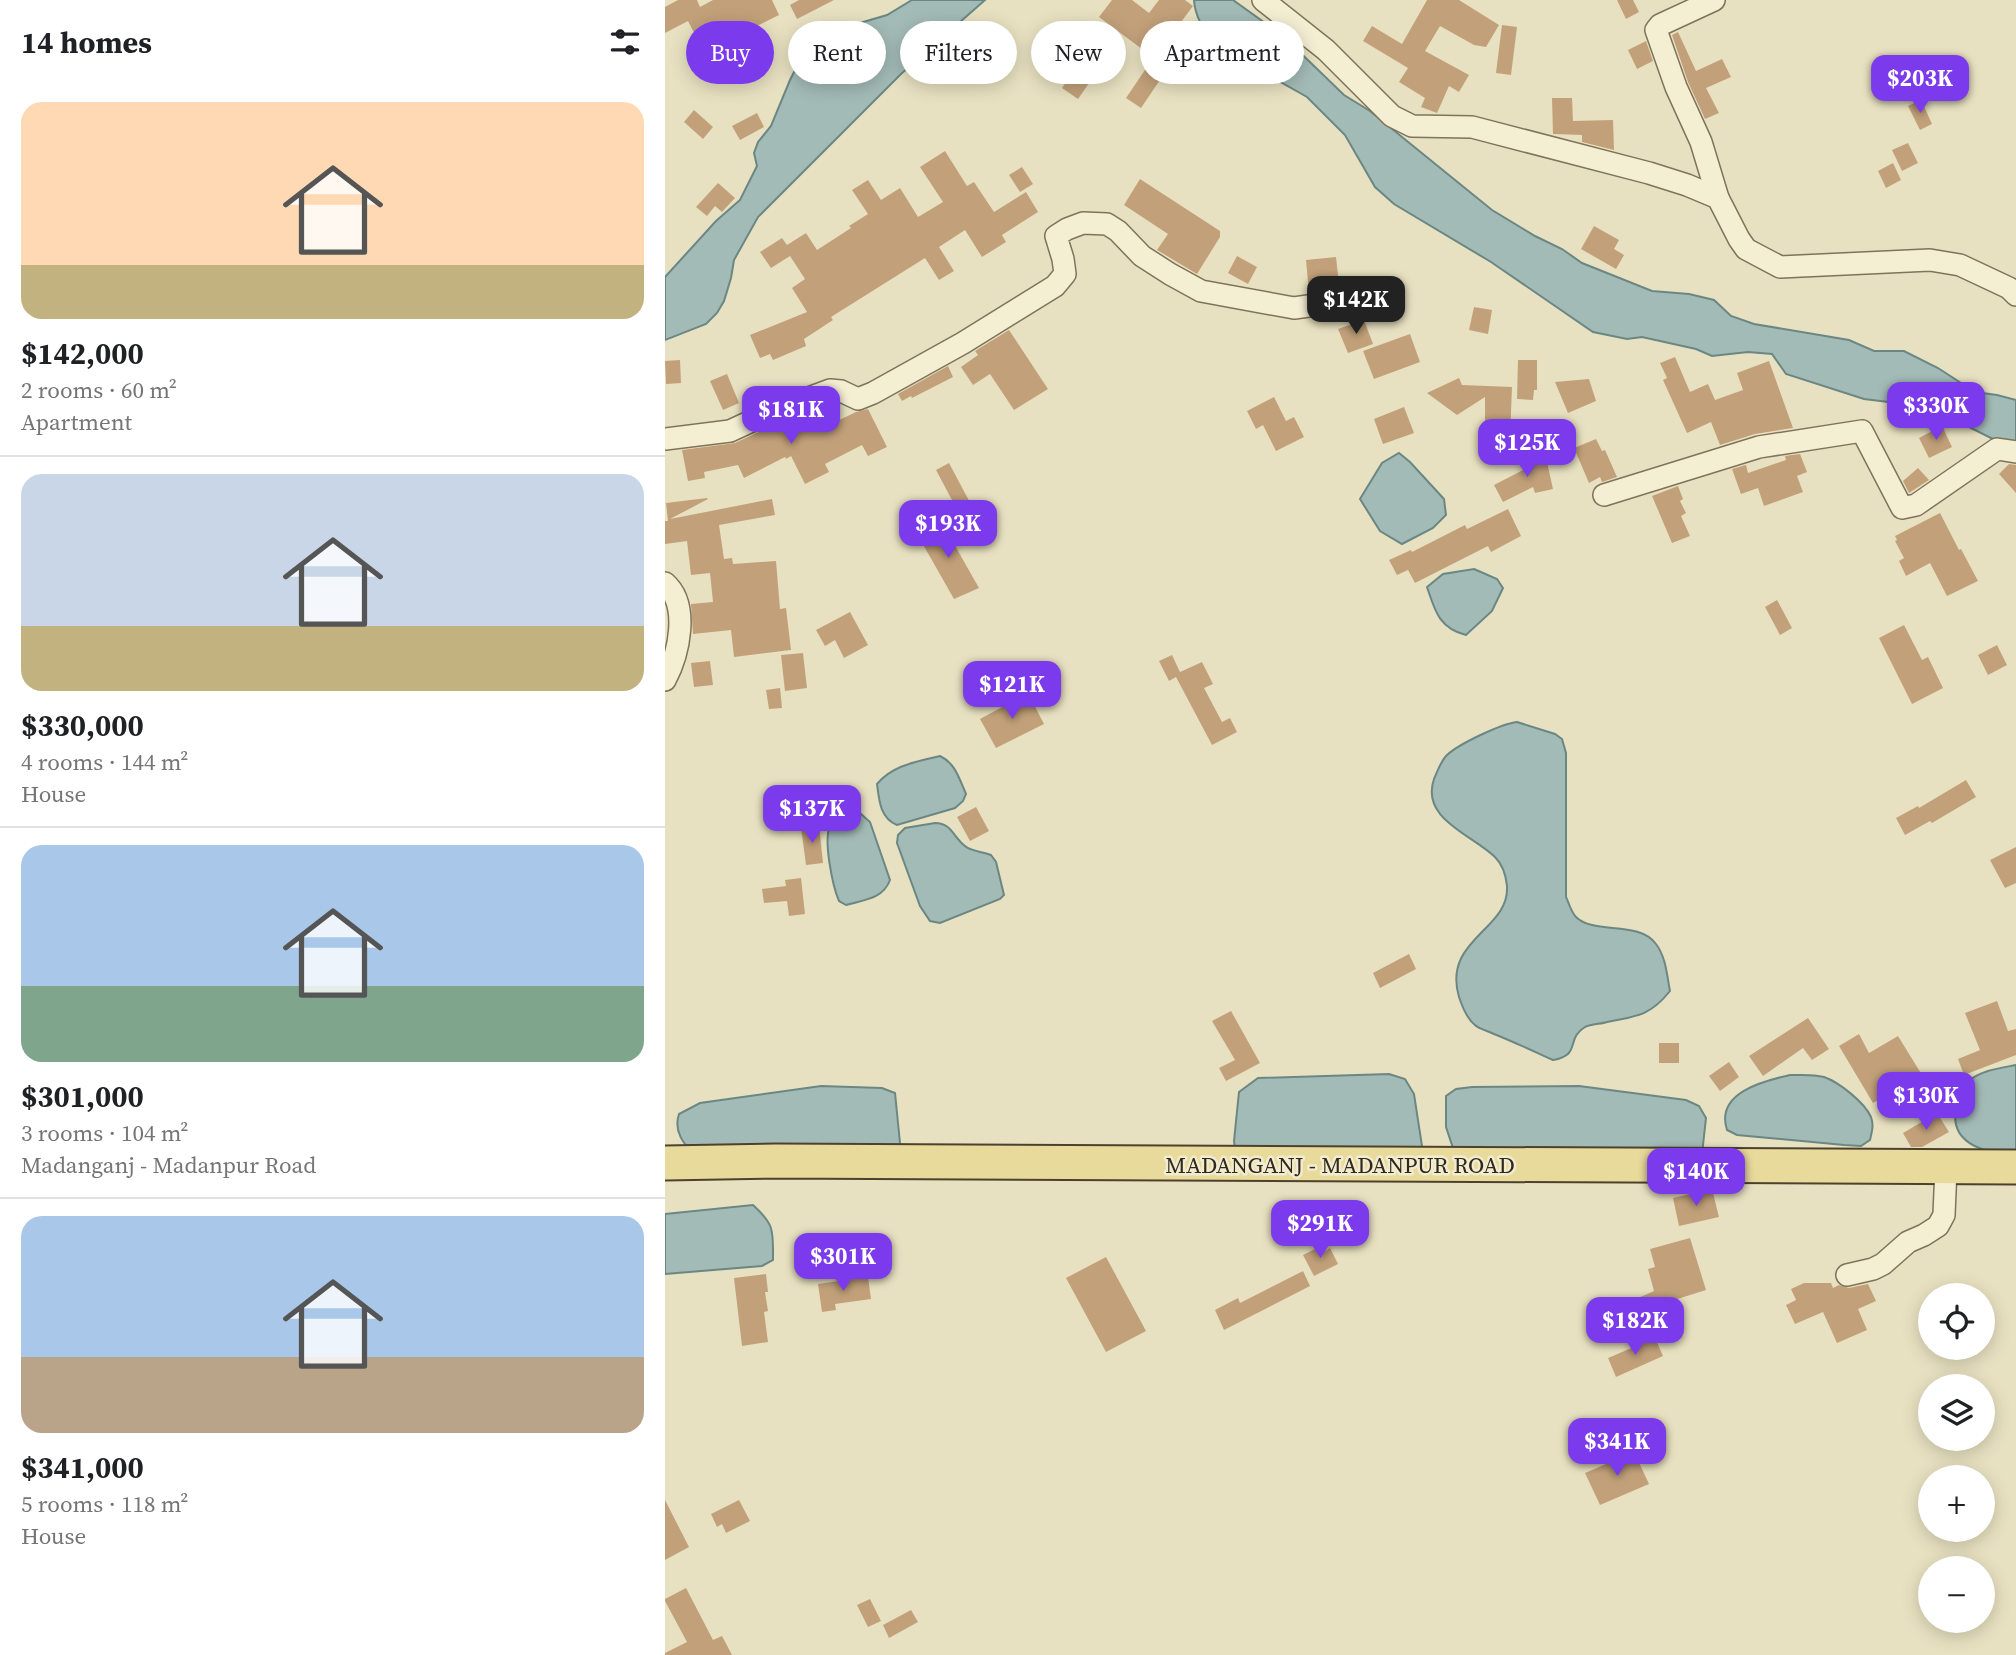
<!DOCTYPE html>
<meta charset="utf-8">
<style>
:root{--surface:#fff;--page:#f6f6f6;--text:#202124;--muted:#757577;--line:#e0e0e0;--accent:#7c3aed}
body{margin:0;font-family:"Source Serif 4",serif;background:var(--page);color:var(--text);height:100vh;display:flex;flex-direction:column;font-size:26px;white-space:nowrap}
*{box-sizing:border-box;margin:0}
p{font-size:23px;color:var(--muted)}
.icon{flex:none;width:38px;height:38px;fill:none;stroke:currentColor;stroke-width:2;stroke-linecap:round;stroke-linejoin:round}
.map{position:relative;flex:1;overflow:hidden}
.details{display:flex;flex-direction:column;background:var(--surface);width:665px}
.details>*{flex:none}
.top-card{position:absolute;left:21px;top:21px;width:665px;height:63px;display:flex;gap:14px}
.fabs{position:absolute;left:1253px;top:1283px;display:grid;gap:14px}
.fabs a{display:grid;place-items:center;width:77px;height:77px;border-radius:50%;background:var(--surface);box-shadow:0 4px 18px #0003;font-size:35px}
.price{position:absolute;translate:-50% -60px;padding:0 16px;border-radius:14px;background:var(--accent);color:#fff;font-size:23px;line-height:46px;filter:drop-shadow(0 2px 4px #0008)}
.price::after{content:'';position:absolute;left:50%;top:42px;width:21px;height:16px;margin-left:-10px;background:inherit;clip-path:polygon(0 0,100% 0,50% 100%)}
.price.selected{background:#222;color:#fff}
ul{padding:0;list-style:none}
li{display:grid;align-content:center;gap:14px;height:371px;padding:0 21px}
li+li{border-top:2px solid var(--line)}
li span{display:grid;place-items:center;height:217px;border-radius:21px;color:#555}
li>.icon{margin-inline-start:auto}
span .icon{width:126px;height:126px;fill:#fffc;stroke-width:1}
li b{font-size:30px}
h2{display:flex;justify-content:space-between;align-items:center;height:84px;padding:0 21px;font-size:30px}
.chip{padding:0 24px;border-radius:32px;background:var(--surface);box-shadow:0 4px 18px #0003;font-size:24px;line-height:63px}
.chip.selected{background:var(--accent);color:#fff}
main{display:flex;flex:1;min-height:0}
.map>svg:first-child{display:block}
.water{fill:#a3bbb7;stroke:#6b8784;stroke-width:2}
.building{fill:#c2a17a}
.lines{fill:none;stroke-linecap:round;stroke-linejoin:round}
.street-casing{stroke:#7f735a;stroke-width:24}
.primary-casing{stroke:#4d412e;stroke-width:37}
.street{stroke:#f4eed3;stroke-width:21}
.primary{stroke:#e8da9b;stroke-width:33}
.labels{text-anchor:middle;stroke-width:5;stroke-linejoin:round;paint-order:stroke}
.street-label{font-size:23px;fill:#31291d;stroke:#f1ebcf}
</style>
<main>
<section class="details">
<h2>14 homes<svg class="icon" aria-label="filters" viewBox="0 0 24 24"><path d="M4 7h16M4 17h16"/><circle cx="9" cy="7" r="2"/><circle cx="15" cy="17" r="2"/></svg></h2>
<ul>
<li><span style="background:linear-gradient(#ffd9b3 75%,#c2b280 0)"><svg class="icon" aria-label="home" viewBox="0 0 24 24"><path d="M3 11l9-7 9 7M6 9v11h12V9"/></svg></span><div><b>$142,000</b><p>2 rooms · 60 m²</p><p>Apartment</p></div></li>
<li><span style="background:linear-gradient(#c9d6e8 70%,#c2b280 0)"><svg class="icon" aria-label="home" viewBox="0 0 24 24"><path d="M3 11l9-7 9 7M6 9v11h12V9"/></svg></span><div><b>$330,000</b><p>4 rooms · 144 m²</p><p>House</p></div></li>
<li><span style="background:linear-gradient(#a9c7e8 65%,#7fa58c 0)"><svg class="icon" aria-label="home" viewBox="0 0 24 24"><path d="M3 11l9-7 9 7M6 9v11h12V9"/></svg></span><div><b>$301,000</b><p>3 rooms · 104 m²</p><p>Madanganj - Madanpur Road</p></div></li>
<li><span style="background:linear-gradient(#a9c7e8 65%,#b9a48a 0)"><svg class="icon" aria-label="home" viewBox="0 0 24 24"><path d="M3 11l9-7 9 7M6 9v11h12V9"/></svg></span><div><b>$341,000</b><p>5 rooms · 118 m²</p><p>House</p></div></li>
</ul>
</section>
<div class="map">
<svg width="1351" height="1655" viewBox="0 0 1351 1655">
<rect width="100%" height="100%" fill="#e8e1c1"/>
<g class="water">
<polygon points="247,0 320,0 236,74 93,217 69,260 66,278 59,301 52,313 41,324 0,340 0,277 51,221 75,200 92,166 89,153 93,142 106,126 125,80 136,58 161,33 222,15"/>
<path d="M529 0H568L618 36 679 95 705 111 827 210 870 236 897 249 917 263 987 291 1024 294 1049 300 1066 316 1089 324 1184 340 1209 351H1239L1273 368 1310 392 1332 395 1351 400V447L1336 443 1264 407 1199 399 1121 374 1107 354 1083 352 1047 356 1031 349 977 337 962 339 928 332 826 262 729 204 710 187 680 135 642 97 552 46C540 33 530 18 529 0Z"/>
<polygon points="734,453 745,462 779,499 781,515 768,528 737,544 715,531 695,499 717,463"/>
<path d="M809 569 832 579 838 588 827 611 801 635C774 628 770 611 762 587L778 574Z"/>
<path d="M852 722 890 734 897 739 901 753V897C904 903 906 912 911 917 929 935 974 920 991 944 1001 957 1002 976 1005 991 985 1016 972 1016 942 1022 936 1024 926 1024 920 1027 900 1039 917 1055 888 1060 868 1051 849 1042 829 1034 823 1031 814 1029 810 1025 802 1019 797 1006 794 997 777 939 845 930 842 886 841 876 837 864 830 857 808 835 755 819 769 779 773 770 775 763 781 756 793 744 836 724 852 722Z"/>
<path d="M275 756C290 763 294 778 301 794L298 801 290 808 232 825C215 818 214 800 212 784 228 765 251 762 275 756Z"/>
<path d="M191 813 196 814 205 822 225 880C218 899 199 900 181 905L174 901C168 887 157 837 166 825 171 819 183 816 191 813Z"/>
<path d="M270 823C287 823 288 837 300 846 305 851 319 852 326 855L331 862 339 895 335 899 275 923 265 921 255 906 232 843 233 835 240 828Z"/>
<path d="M1351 1065V1156C1324 1153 1284 1146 1291 1109 1293 1098 1295 1089 1305 1080 1317 1070 1336 1068 1351 1065Z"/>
<polygon points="724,1074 740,1079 749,1094 757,1146 749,1158 571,1156 569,1141 574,1092 593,1078"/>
<path d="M1125 1075C1137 1075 1148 1074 1159 1077 1174 1082 1200 1103 1206 1117 1209 1125 1207 1131 1205 1140L1196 1146 1179 1145 1072 1135 1062 1130C1050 1093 1098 1081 1125 1075Z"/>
<path d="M156 1086 217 1088 230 1093 236 1153 31 1157C19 1144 8 1132 14 1114L35 1103Z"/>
<polygon points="914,1086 1021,1100 1034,1106 1041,1118 1037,1154 789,1151 781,1127 781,1096 791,1089 807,1087"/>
<path d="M88 1205C110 1225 108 1231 108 1260L97 1266 0 1274V1214Z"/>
</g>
<g class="building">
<polygon points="13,0 32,0 35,7 48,0 107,0 114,15 39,52 23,21 0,33 0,7"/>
<polygon points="134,0 169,0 132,19 125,5"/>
<polygon points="447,0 467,0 484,13 494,0 520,0 528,6 489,58 434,17"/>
<polygon points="762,0 794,0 834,25 821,47 809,45 775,26 760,51 804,75 794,92 784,86 772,113 756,107 760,98 734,82 743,68 698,41 707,26 737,44"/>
<polygon points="952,0 968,0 974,12 961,19"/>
<polygon points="837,25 852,27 846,75 831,73"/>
<polygon points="1013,32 1031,71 1057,59 1066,77 1041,88 1054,113 1040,119 1023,82 1007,35"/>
<polygon points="981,41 988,61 972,69 963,50"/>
<polygon points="413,64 429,76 413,99 397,88"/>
<polygon points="482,67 497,77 476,108 461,98"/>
<polygon points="887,98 907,98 908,121 948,120 949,150 917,142 917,135 888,134"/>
<polygon points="1256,100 1267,124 1255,130 1243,106"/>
<polygon points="29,110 48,127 38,139 19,122"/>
<polygon points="92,113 99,127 75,140 67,126"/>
<polygon points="1243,143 1253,163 1237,171 1227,150"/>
<polygon points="280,151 302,186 309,182 329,212 361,192 373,212 337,235 341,242 317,257 300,230 274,247 289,271 274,280 260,258 166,317 168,320 139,339 141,346 108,360 105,354 95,358 85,335 142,312 127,288 140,279 125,256 106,268 95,252 117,238 122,245 141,233 152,250 186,228 184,226 203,214 187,190 203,180 216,200 235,188 253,217 278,202 255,167"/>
<polygon points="1228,163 1236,180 1221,188 1213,171"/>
<polygon points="357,167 368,184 355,192 344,175"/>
<polygon points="475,179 555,231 555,237 532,274 492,250 503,234 459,205"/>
<polygon points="53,183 70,198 57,212 50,206 42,216 31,207"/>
<polygon points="929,226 954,240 949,249 959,255 951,269 916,249"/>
<polygon points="572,256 592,267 583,284 563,273"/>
<polygon points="671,257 675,293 664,290 644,293 641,260"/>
<polygon points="709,290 714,306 685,317 679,302"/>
<polygon points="809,307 827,310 823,334 804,330"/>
<polygon points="699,320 708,344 683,353 673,329"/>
<polygon points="344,330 383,389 349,410 325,374 308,385 296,367 313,355 310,351"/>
<polygon points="745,334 755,362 709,379 698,351"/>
<polygon points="1010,357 1025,392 1043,384 1050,400 1078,390 1072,373 1104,361 1128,428 1090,434 1055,445 1046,422 1022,433 998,380 1002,378 995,363"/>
<polygon points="15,360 16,383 1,384 0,361"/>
<polygon points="853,360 872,360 872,390 869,390 868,400 852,399"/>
<polygon points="283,366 288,377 247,398 246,396 237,401 233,394"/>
<polygon points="62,374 74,403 58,410 45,381"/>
<polygon points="794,378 797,385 847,387 845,438 820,438 820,397 792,415 762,393"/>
<polygon points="924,379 931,401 903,413 890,382"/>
<polygon points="609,397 621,421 629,417 639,437 611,451 598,425 591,429 582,411"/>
<polygon points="159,406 168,423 191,412 203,409 222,447 203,456 197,445 160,464 164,472 140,484 126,456 121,459 120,457 79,478 73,465 39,472 40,478 23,481 17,450 70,443 111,424"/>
<polygon points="739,407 749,433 718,444 709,419"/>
<polygon points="1277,426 1287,447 1264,458 1254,438"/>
<polygon points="931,439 937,451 940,450 952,477 937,482 935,477 924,483 909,448"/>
<polygon points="880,453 888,489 870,493 868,487 838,502 829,485 864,467 861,457"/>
<polygon points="1135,454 1142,472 1132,476 1138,492 1099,506 1093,488 1076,494 1067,469 1081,465 1083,473 1121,460 1120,456"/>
<polygon points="284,463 309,510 296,517 271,470"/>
<polygon points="1344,464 1351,465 1351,493 1334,474"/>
<polygon points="1253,468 1264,480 1244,493 1238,481"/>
<polygon points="1013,486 1018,499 1015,501 1021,513 1016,516 1025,536 1007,543 987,496"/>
<polygon points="42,498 43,499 5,519 107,499 110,515 54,525 59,559 67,558 68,564 111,561 115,609 121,608 126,650 69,657 66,630 28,634 26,604 48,602 45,573 26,575 22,541 0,544 0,521 3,521 1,503"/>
<polygon points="843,509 856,536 826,552 823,546 750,583 743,570 732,575 724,560 746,550 747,552 800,525 802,529"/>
<polygon points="1275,513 1294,550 1296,549 1313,581 1282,596 1265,563 1241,576 1234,561 1239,558 1230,541 1232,540 1230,536"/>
<polygon points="276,521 314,588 289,599 252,534"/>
<polygon points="1112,600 1127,628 1115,635 1100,607"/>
<polygon points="185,612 203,645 179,658 170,640 160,646 151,630"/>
<polygon points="1239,625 1257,660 1263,657 1278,688 1247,704 1214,638"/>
<polygon points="1332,645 1342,665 1323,675 1313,655"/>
<polygon points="138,653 142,688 120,691 116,655"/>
<polygon points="507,655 515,672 537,662 548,684 539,688 557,722 565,718 572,732 547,745 511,677 504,681 494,661"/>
<polygon points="45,661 48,685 29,687 26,663"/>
<polygon points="115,688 117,708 104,709 101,690"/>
<polygon points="363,693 379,724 331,748 315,719"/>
<polygon points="1301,780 1311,797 1267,823 1265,821 1240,835 1231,818 1253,806 1254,808"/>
<polygon points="311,807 324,831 305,841 292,817"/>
<polygon points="154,825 158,863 141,865 136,827"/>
<polygon points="1351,847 1351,883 1340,888 1325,860"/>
<polygon points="136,878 140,914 124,916 122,901 99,903 97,889 121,886 120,880"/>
<polygon points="744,954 751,969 715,988 708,973"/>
<polygon points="1332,1001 1343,1031 1351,1029 1351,1055 1299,1075 1293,1059 1315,1050 1300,1013"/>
<polygon points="566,1011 595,1063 561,1081 554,1068 570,1060 547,1021"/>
<polygon points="1143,1018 1164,1049 1147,1060 1138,1048 1098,1076 1084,1056"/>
<polygon points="1194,1034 1204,1053 1233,1036 1257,1075 1208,1103 1174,1046"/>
<rect x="994" y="1043" width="20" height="20"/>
<polygon points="1064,1062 1074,1077 1055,1091 1044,1076"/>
<polygon points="1272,1113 1284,1132 1257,1147 1246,1147 1238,1133"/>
<polygon points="1047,1189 1054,1217 1014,1226 1008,1198"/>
<polygon points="1025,1238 1041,1290 990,1306 1001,1330 987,1335 978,1313 967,1318 965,1313 958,1315 955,1306 989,1291 983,1269 990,1267 985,1249"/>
<polygon points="656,1246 659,1252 665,1248 673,1264 649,1276 638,1255"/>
<polygon points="441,1257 481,1331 441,1352 401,1278"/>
<polygon points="638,1271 645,1286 559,1330 550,1310 573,1298 575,1303"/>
<polygon points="101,1274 103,1292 100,1292 103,1311 99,1312 103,1342 77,1346 69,1278"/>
<polygon points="203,1277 206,1299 170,1304 171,1310 157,1312 153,1284"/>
<polygon points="1139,1283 1166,1283 1168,1288 1174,1285 1184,1288 1203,1284 1211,1301 1193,1309 1202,1330 1172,1343 1158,1312 1130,1324 1121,1305 1131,1300 1126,1289"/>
<polygon points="990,1338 998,1356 951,1377 943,1358"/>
<polygon points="969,1452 984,1484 935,1505 920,1473"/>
<polygon points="0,1500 24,1547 0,1560"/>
<polygon points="74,1500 85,1521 61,1533 57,1524 52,1527 46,1514"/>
<polygon points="21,1588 48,1640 57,1636 67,1655 0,1655 0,1653 22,1642 0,1601 0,1599"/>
<polygon points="205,1599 216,1621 203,1627 192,1605"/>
<polygon points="246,1610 253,1622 224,1638 218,1625"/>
</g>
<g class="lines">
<defs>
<g id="street">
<polyline points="598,0 661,50 727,116 747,126 807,127 984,173 1022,185 1053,198 1074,239 1081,249 1115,267 1265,260 1295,265 1344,288 1351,295"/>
<polyline points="1049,0 995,25 991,30 1011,87 1036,142 1053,198"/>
<polyline points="0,439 65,431 106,412 165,390 176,391 193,399 208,393 298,343 390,286 400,274 398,259 391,236 402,229 418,223 442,224 453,231 477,256 505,274 536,291 629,308 665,303"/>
<polyline points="939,495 1094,447 1197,431 1237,508 1251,505 1332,449 1351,452"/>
<path d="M0 583C25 605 14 654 0 680"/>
<polyline points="1182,1275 1208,1269 1218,1264 1243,1242 1259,1235 1273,1226 1279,1215 1281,1168"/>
</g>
<polyline id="primary" points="0,1163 110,1161 1351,1167"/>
</defs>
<use href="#street" class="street-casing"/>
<use href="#primary" class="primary-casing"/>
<use href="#street" class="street"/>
<use href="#primary" class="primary"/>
</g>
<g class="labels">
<g class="street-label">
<text x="675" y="1173">MADANGANJ - MADANPUR ROAD</text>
</g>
</g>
</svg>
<div class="fabs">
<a><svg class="icon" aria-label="locate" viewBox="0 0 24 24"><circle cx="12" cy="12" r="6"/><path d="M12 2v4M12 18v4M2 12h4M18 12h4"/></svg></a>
<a><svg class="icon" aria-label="layers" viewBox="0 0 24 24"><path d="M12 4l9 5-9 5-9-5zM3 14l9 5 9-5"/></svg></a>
<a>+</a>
<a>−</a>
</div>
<b class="price" style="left:1255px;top:115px">$203K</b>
<b class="price selected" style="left:691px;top:336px">$142K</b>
<b class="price" style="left:1271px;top:442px">$330K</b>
<b class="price" style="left:126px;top:446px">$181K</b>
<b class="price" style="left:862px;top:479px">$125K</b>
<b class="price" style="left:283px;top:560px">$193K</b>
<b class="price" style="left:347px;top:721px">$121K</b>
<b class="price" style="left:147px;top:845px">$137K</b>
<b class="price" style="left:1261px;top:1132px">$130K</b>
<b class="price" style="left:1031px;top:1208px">$140K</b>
<b class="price" style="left:655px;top:1260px">$291K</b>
<b class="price" style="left:178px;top:1293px">$301K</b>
<b class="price" style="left:970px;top:1357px">$182K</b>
<b class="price" style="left:952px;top:1478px">$341K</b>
<div class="top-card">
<a class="chip selected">Buy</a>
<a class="chip">Rent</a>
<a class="chip">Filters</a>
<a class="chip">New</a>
<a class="chip">Apartment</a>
</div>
</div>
</main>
